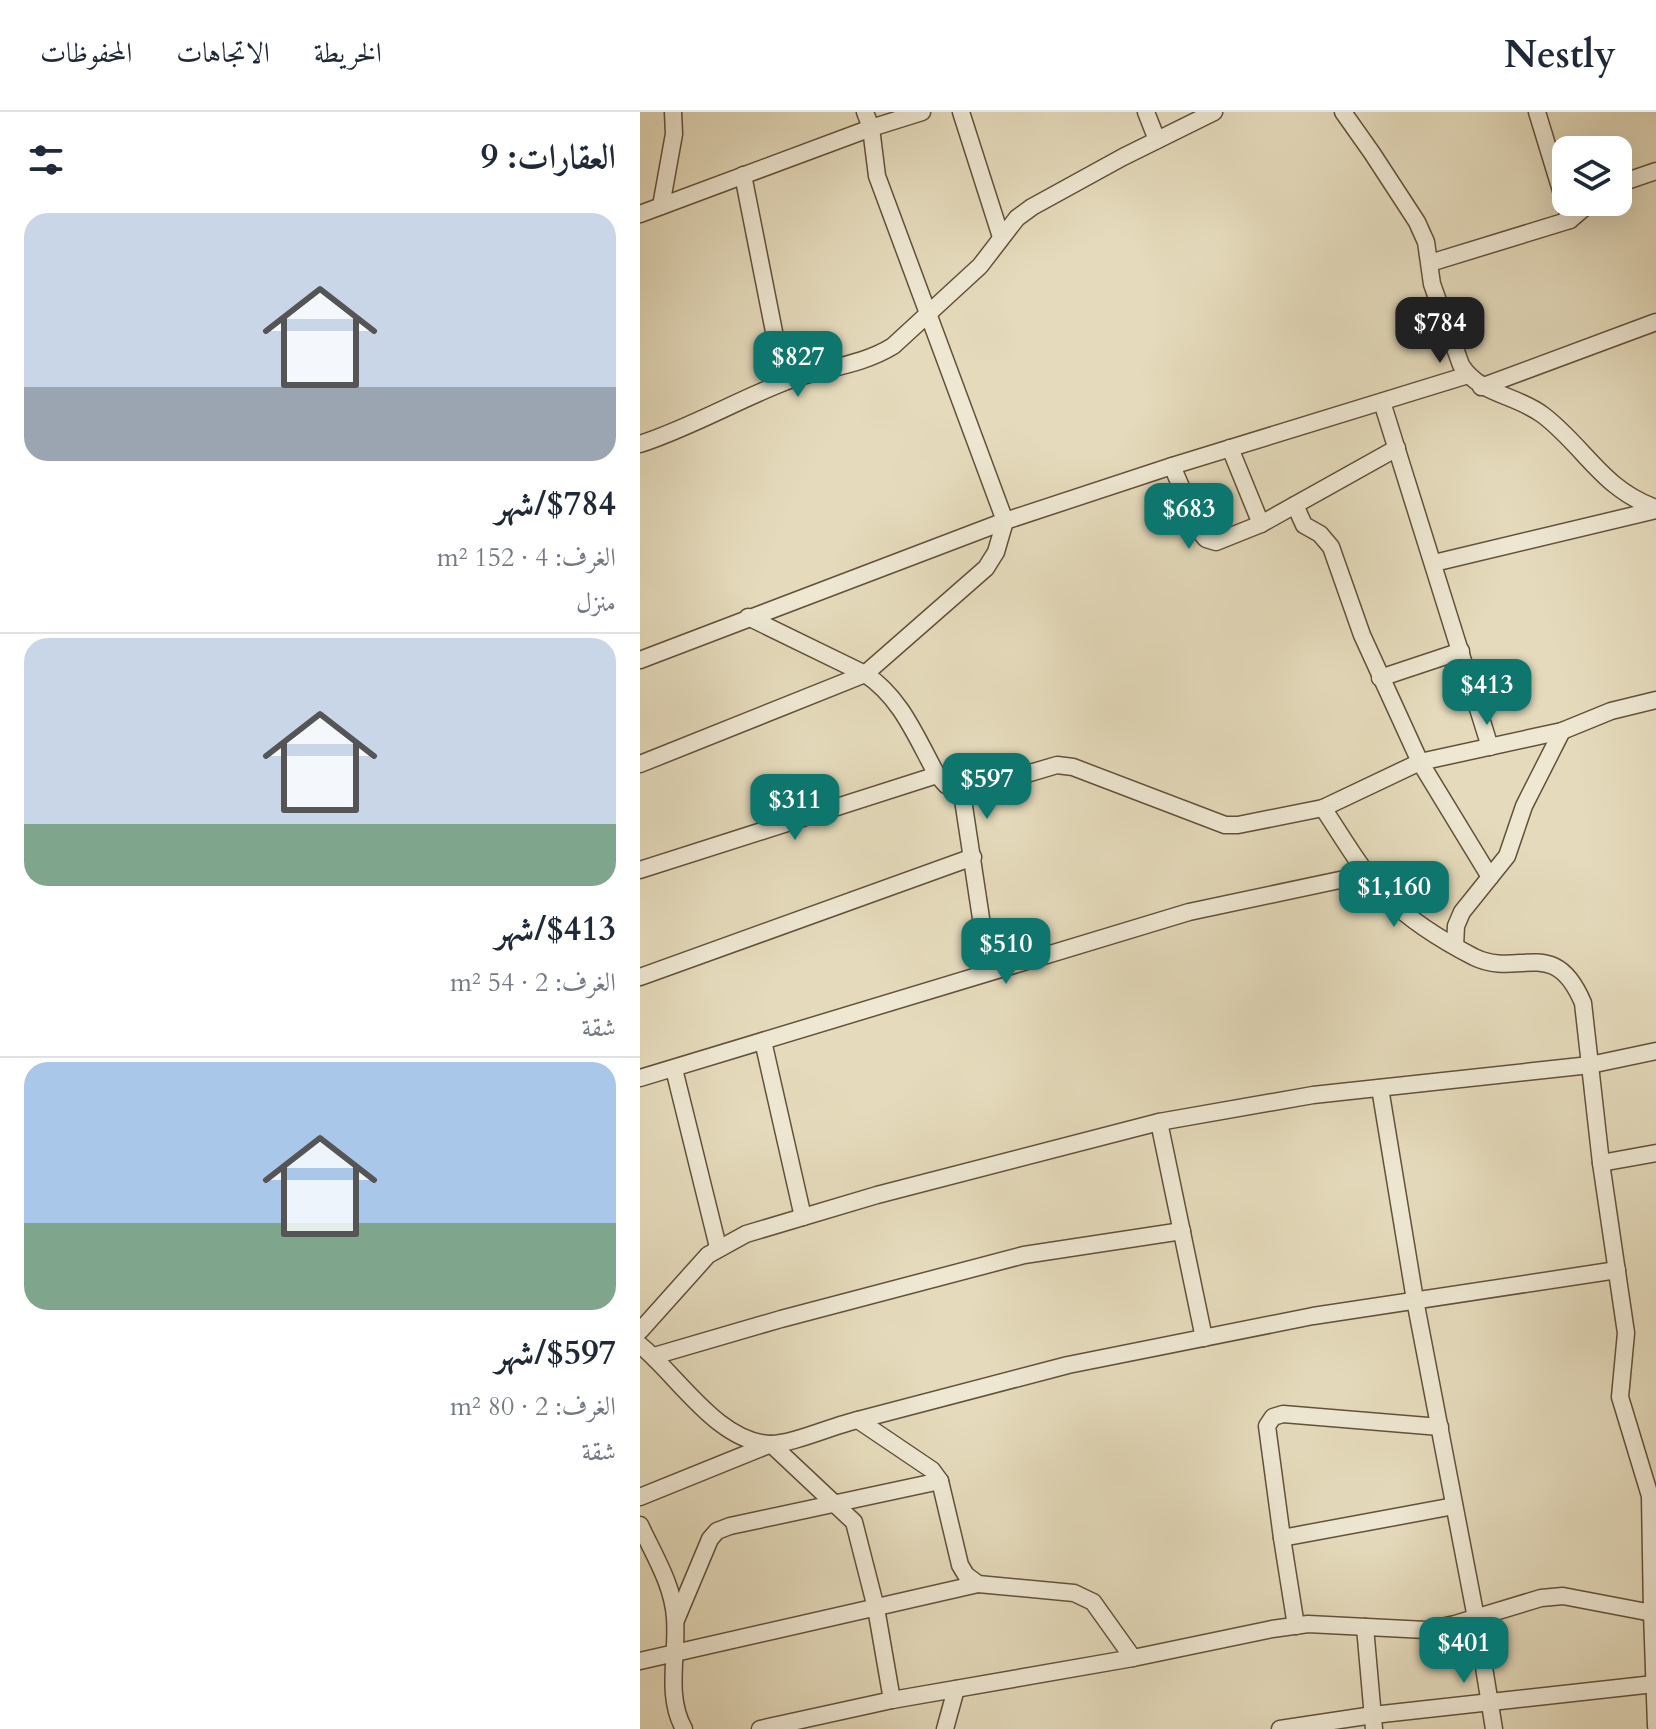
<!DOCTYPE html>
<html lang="ar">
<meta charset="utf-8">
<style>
:root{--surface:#fff;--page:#f2f2f3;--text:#1f2937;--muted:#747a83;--line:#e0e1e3;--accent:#0f766e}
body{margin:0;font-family:Cardo,Amiri,serif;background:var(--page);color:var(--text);direction:rtl;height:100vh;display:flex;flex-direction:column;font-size:30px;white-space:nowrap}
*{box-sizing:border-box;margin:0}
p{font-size:26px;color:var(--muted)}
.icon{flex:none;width:44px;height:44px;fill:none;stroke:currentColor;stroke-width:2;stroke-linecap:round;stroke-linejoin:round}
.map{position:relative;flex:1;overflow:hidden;direction:ltr}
.details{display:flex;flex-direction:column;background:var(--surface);width:640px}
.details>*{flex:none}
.controls{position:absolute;left:912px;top:24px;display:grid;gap:16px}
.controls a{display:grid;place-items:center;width:80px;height:80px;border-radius:16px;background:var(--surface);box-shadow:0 8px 32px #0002;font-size:40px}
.price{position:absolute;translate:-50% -68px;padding:0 18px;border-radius:16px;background:var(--accent);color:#fff;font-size:26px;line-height:52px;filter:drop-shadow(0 2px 4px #0008)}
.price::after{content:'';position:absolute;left:50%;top:48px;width:24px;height:18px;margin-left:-12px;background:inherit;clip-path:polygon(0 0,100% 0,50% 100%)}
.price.on{background:#222;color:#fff}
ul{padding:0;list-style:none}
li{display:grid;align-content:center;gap:16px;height:424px;padding:0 24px}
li+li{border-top:2px solid var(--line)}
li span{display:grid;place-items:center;height:248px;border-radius:24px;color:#555}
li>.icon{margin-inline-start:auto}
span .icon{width:144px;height:144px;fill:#fffc;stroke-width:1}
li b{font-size:34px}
h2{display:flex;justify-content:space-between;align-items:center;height:96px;padding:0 24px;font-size:34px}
header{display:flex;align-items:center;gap:48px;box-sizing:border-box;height:112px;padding:0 40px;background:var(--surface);border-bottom:2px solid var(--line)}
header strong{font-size:38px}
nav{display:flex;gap:44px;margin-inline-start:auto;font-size:28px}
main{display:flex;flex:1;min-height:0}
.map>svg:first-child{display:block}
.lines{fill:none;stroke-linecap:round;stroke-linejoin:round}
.minor-casing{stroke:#63513a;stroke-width:19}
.minor{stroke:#eee8d3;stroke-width:16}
</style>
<header>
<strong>Nestly</strong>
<nav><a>الخريطة</a><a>الاتجاهات</a><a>المحفوظات</a></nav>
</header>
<main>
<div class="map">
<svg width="1016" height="1617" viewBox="0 0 1016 1617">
<rect width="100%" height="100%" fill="#e5dbbc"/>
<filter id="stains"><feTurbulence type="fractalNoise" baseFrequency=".0025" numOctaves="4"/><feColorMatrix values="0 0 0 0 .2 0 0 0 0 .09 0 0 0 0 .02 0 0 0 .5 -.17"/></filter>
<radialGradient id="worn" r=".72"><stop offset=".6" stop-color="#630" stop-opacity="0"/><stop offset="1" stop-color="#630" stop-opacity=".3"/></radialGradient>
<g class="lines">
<defs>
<g id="minor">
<polyline points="321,0 361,125"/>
<polyline points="506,0 517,28"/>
<path d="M703 0 732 41 777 110 786 130 792 172 821 253C840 283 875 282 903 303 945 335 962 377 1016 396"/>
<polyline points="897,0 930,108"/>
<polyline points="103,63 144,270"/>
<polyline points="978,72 1016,59"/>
<polyline points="21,94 34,22 33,0"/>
<polyline points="0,102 231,16 282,0"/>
<polyline points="790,151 930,108 951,90"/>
<polyline points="841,275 1016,210"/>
<polyline points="742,290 850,635"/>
<path d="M0 332C49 316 94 290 142 271 179 256 219 255 253 234L340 154 377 106 392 95 483 45 574 0"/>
<polyline points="590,336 621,412"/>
<polyline points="532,354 561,421 566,427 576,430 621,412 757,336"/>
<polyline points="655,393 664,413 680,422 691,435 722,523 780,650 850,765"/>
<polyline points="794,451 1016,398"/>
<path d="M108 505 225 562C261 585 277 627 297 663L306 673 322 681 417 653 433 655 585 713H598L683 696 780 650 922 619 971 599 1016 588"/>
<polyline points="0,548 365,409 532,354 828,263"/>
<polyline points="740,566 821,539"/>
<polyline points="0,652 225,562 346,456 356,440 365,409 237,64 231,16 225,0"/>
<polyline points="322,681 349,859"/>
<polyline points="0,758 297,663"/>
<polyline points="815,834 816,814 822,800 867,744 884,694 922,619"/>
<polyline points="0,865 333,745"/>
<polyline points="123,929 163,1105"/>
<polyline points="34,957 78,1135"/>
<polyline points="0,966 549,800 728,762"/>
<polyline points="740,976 775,1188 836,1506 854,1617"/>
<polyline points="519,1010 564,1226"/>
<polyline points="961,1051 1016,1041"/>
<polyline points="0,1219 68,1143 106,1122 237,1083 519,1010 673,983 950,953 1016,939"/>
<path d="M0 1233C38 1264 77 1329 129 1332 151 1333 194 1313 218 1308L292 1358 300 1369 320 1453 326 1463 338 1472 434 1481 453 1490 493 1546 632 1517 668 1512 786 1518 815 1512 901 1486 923 1484 1012 1501 1010 1384 980 1285 986 1221 961 1051 943 891C914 822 879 867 834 845 805 830 771 809 748 786 722 760 703 726 683 696"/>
<polyline points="14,1244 141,1207 384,1143 542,1119"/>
<polyline points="218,1308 428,1253 673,1204 977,1158"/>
<polyline points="0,1385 131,1332 214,1410 236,1496 252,1588"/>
<path d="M0 1413C14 1443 33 1473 35 1506 38 1543 25 1583 44 1617"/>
<polyline points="642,1426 814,1394"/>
<polyline points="1016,1497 1012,1501 1016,1614"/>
<polyline points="36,1508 70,1427 77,1419 90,1414 300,1369"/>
<polyline points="656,1514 642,1426 627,1314 633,1305 643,1302 800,1315"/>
<polyline points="725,1515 734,1617"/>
<polyline points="0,1549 338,1472"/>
<polyline points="120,1617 252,1588 493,1546"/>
<polyline points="305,1617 316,1577"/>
<polyline points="640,1617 733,1603 1014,1572"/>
</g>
</defs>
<use href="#minor" class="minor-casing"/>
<use href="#minor" class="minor"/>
</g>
<rect width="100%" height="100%" filter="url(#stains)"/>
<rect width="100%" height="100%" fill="url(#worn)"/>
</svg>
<div class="controls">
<a><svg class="icon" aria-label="layers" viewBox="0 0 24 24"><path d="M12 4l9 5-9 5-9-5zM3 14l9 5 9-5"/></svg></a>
</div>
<b class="price on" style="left:800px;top:253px">$784</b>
<b class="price" style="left:158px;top:287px">$827</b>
<b class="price" style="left:549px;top:439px">$683</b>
<b class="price" style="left:847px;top:615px">$413</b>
<b class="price" style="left:347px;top:709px">$597</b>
<b class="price" style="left:155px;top:730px">$311</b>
<b class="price" style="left:754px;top:817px">$1,160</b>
<b class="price" style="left:366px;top:874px">$510</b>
<b class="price" style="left:824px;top:1573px">$401</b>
</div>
<section class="details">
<h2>العقارات: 9<svg class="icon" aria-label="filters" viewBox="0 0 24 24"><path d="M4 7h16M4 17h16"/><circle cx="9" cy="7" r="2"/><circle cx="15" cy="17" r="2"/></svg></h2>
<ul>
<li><span style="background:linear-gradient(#c9d6e8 70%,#9aa5b1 0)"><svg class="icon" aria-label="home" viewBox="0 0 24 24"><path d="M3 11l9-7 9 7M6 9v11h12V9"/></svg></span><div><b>$784/شهر</b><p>الغرف: 4 · 152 m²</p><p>منزل</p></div></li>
<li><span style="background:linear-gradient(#c9d6e8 75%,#7fa58c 0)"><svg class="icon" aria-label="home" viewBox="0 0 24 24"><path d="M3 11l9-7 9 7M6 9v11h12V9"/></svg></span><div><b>$413/شهر</b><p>الغرف: 2 · 54 m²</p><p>شقة</p></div></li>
<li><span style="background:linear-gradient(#a9c7e8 65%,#7fa58c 0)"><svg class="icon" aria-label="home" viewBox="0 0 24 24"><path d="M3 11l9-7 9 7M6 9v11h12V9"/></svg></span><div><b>$597/شهر</b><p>الغرف: 2 · 80 m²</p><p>شقة</p></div></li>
</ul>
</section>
</main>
